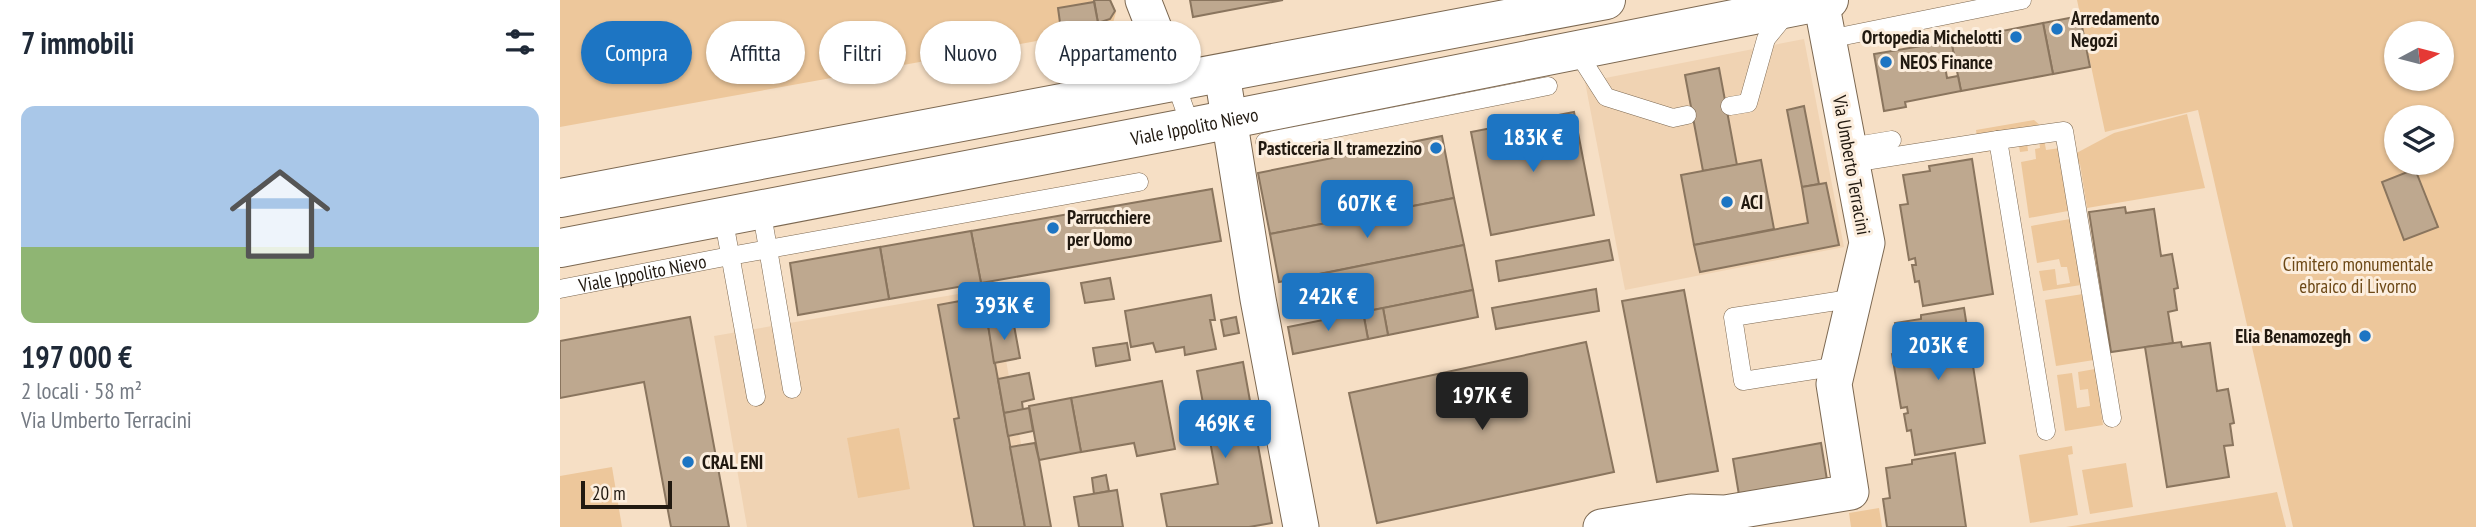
<!DOCTYPE html>
<html lang="it">
<meta charset="utf-8">
<style>
:root{--surface:#fff;--page:#f2f2f3;--text:#1f2937;--muted:#747a83;--accent:#1d75c3}
body{margin:0;font-family:"PT Sans Narrow",sans-serif;background:var(--page);color:var(--text);height:100vh;display:flex;flex-direction:column;font-size:26px;white-space:nowrap}
*{box-sizing:border-box;margin:0}
p{font-size:23px;color:var(--muted)}
.icon{flex:none;width:38px;height:38px;fill:none;stroke:currentColor;stroke-width:2;stroke-linecap:round;stroke-linejoin:round}
.map{position:relative;flex:1;overflow:hidden}
.details{display:flex;flex-direction:column;background:var(--surface);width:560px}
.details>*{flex:none}
.top-card{position:absolute;left:21px;top:21px;width:665px;height:63px;display:flex;gap:14px}
.needle{width:46px;rotate:83deg}
.controls{position:absolute;left:1824px;top:21px;display:grid;gap:14px}
.controls a{display:grid;place-items:center;width:70px;height:70px;border-radius:50%;background:var(--surface);box-shadow:0 2px 5px #0004;font-size:35px}
.scale{position:absolute;left:21px;bottom:18px;width:91px;box-sizing:border-box;padding-left:7px;border:4px solid #211910;border-top:0;font-size:19px;line-height:24px;white-space:nowrap;color:#211910;-webkit-text-stroke:5px #fceede;paint-order:stroke}
.price{position:absolute;translate:-50% -60px;padding:0 16px;border-radius:7px;background:var(--accent);color:#fff;font-size:23px;line-height:46px;filter:drop-shadow(0 2px 4px #0008)}
.price::after{content:'';position:absolute;left:50%;top:42px;width:21px;height:16px;margin-left:-10px;background:inherit;clip-path:polygon(0 0,100% 0,50% 100%)}
.price.active{background:#222;color:#fff}
ul{padding:0;list-style:none}
li{display:grid;align-content:center;gap:14px;height:371px;padding:0 21px}
li span{display:grid;place-items:center;height:217px;border-radius:14px;color:#555}
li>.icon{margin-inline-start:auto}
span .icon{width:126px;height:126px;fill:#fffc;stroke-width:1}
li b{font-size:30px}
h2{display:flex;justify-content:space-between;align-items:center;height:84px;padding:0 21px;font-size:30px}
.pill{padding:0 24px;border-radius:32px;background:var(--surface);box-shadow:0 2px 5px #0004;font-size:24px;line-height:63px}
.pill.active{background:var(--accent);color:#fff}
main{display:flex;flex:1;min-height:0}
.map>svg:first-child{display:block}
.built{fill:#f0d3b3}
.green{fill:#edc79b;fill-rule:evenodd}
.building{fill:#bea88f;stroke:#8a755e;stroke-width:2}
.lines{fill:none;stroke-linecap:round;stroke-linejoin:round}
.service-casing{stroke:#7c6851;stroke-width:19}
.minor-casing{stroke:#7c6851;stroke-width:37}
.secondary-casing{stroke:#7c6851;stroke-width:40}
.service{stroke:#fff;stroke-width:18}
.minor{stroke:#fff;stroke-width:35}
.secondary{stroke:#fff;stroke-width:38}
.poi-dot{fill:#1d75c3;stroke:#fceede;stroke-width:2.5}
.labels{text-anchor:middle;stroke-width:6;stroke-linejoin:round;paint-order:stroke}
.poi-label{font-size:19px;font-weight:bold;fill:#211910;stroke:#fceede;text-anchor:start}
.street-label{font-size:19px;fill:#211910;stroke:#fceede}
.park-label{font-size:19px;fill:#6d4917;stroke:#fceede}
</style>
<main>
<section class="details">
<h2>7 immobili<svg class="icon" aria-label="filters" viewBox="0 0 24 24"><path d="M4 7h16M4 17h16"/><circle cx="9" cy="7" r="2"/><circle cx="15" cy="17" r="2"/></svg></h2>
<ul>
<li><span style="background:linear-gradient(#a9c7e8 65%,#8fb573 0)"><svg class="icon" aria-label="home" viewBox="0 0 24 24"><path d="M3 11l9-7 9 7M6 9v11h12V9"/></svg></span><div><b>197 000 €</b><p>2 locali · 58 m²</p><p>Via Umberto Terracini</p></div></li>
</ul>
</section>
<div class="map">
<svg width="1916" height="527" viewBox="0 0 1916 527">
<rect width="100%" height="100%" fill="#f6dfc5"/>
<g class="built">
<polygon points="1244,39 1284,247 1065,290 1025,82"/>
<polygon points="433,288 476,527 187,527 154,336"/>
</g>
<g class="green">
<polygon points="0,0 551,0 556,12 553,23 543,29 0,127"/>
<path d="M1517 0H1916V527H1733L1638 110 1545 132ZM1836 33H1881V79H1836ZM1836 117H1881V163H1836Z"/>
<polygon points="1627,114 1645,188 1527,208 1520,164 1501,167 1508,211 1469,218 1461,162 1476,159 1475,149 1480,148 1478,133 1466,135 1468,151 1460,152 1459,146 1419,153 1416,130 1474,120 1482,127 1486,150 1507,147 1509,157 1554,133"/>
<polygon points="1510,219 1521,285 1483,291 1479,271 1495,269 1497,285 1510,283 1507,267 1501,267 1499,259 1477,263 1471,226"/>
<polygon points="1523,294 1534,360 1496,366 1485,300"/>
<polygon points="1535,369 1543,425 1505,431 1497,375 1512,373 1517,408 1530,406 1528,389 1520,390 1518,372"/>
<polygon points="339,428 350,489 298,498 287,438"/>
<polygon points="1512,446 1513,454 1508,455 1518,515 1470,523 1459,455"/>
<polygon points="1566,463 1573,507 1530,514 1522,470"/>
<polygon points="52,467 62,527 0,527 0,476"/>
<polygon points="1717,492 1726,527 1506,527 1712,493"/>
<polygon points="1319,508 1322,527 1291,527 1289,513"/>
</g>
<g class="building">
<polygon points="534,0 550,0 555,11 550,19 538,23"/>
<polygon points="630,0 723,0 633,17"/>
<polygon points="534,2 538,23 501,30 498,8"/>
<polygon points="1520,16 1530,67 1493,74 1483,23"/>
<polygon points="1483,23 1493,74 1401,91 1391,41"/>
<polygon points="1391,41 1396,64 1385,66 1387,78 1398,76 1401,91 1345,102 1346,107 1324,111 1314,54"/>
<polygon points="1159,68 1177,165 1143,171 1125,75"/>
<polygon points="1244,106 1259,184 1242,187 1227,110"/>
<polygon points="1014,112 1034,215 931,235 911,132"/>
<polygon points="882,136 894,198 710,234 698,173"/>
<polygon points="1412,159 1433,294 1363,306 1359,281 1355,282 1352,265 1356,265 1355,258 1349,260 1340,205 1348,204 1343,175 1370,171 1369,166"/>
<polygon points="1201,160 1214,229 1134,245 1121,175"/>
<polygon points="1855,169 1878,227 1844,240 1822,182"/>
<polygon points="1266,183 1279,245 1140,272 1134,245 1248,223 1242,187"/>
<polygon points="652,189 661,241 421,283 411,231"/>
<polygon points="894,198 904,245 719,282 710,234"/>
<polygon points="1565,207 1566,213 1594,209 1601,256 1612,254 1618,288 1614,289 1617,310 1608,312 1613,343 1551,352 1529,212"/>
<polygon points="411,231 421,283 329,299 320,247"/>
<polygon points="1049,240 1053,260 939,281 936,261"/>
<polygon points="904,245 913,290 764,320 755,275"/>
<polygon points="320,247 329,299 238,315 230,263"/>
<polygon points="550,278 554,299 525,303 521,283"/>
<polygon points="1036,289 1039,311 936,329 932,308"/>
<polygon points="913,290 918,317 828,335 823,308"/>
<polygon points="1124,290 1158,471 1097,482 1062,301"/>
<polygon points="651,295 655,320 650,320 656,349 625,355 624,347 596,352 593,343 571,347 565,311"/>
<polygon points="422,297 428,325 465,527 414,527 394,419 399,418 378,305"/>
<polygon points="823,308 828,335 808,339 803,312"/>
<polygon points="1404,308 1425,443 1355,455 1351,430 1347,431 1344,414 1348,413 1347,407 1341,408 1332,354 1340,353 1335,323 1361,319 1361,315"/>
<polygon points="803,312 808,339 733,354 728,327"/>
<polygon points="130,317 169,527 111,527 84,382 0,398 0,341"/>
<polygon points="676,317 679,333 664,336 661,320"/>
<polygon points="453,320 460,358 434,363 428,325"/>
<polygon points="1026,342 1054,472 817,523 789,393"/>
<polygon points="1621,342 1622,347 1650,343 1657,391 1668,389 1674,423 1670,424 1673,445 1664,446 1669,477 1607,487 1585,347"/>
<polygon points="567,343 570,360 536,366 533,348"/>
<polygon points="683,362 712,523 689,527 607,527 601,494 658,484 637,371"/>
<polygon points="469,373 474,399 462,402 463,410 444,413 438,379"/>
<polygon points="602,381 615,449 577,456 574,443 521,452 511,398"/>
<polygon points="511,398 521,452 479,460 469,406"/>
<polygon points="469,408 473,431 448,436 444,413"/>
<polygon points="475,443 479,460 491,527 465,527 450,447"/>
<polygon points="1261,443 1267,480 1179,495 1173,459"/>
<polygon points="1395,453 1406,527 1327,527 1323,499 1330,498 1326,468 1352,464 1352,460"/>
<polygon points="546,475 549,491 534,494 532,478"/>
<polygon points="557,490 563,527 519,527 514,497"/>
</g>
<g class="lines">
<defs>
<g id="service">
<polyline points="1269,39 1462,0"/>
<polyline points="1016,50 1046,97 1113,118 1127,115"/>
<polyline points="615,82 631,127"/>
<polyline points="1170,106 1188,103 1206,39 1228,12"/>
<polyline points="1438,140 1504,131 1552,418"/>
<polyline points="705,142 988,86"/>
<polyline points="1290,147 1332,140"/>
<polyline points="1292,163 1438,140 1486,431"/>
<polyline points="201,208 232,389"/>
<polyline points="163,216 196,397"/>
<path id="s1" d="M0 289 170 256 579 182"/>
<polyline points="1279,366 1183,381 1173,317 1296,298"/>
</g>
<g id="minor">
<polyline points="583,0 615,82"/>
<polyline points="662,74 698,299 741,527"/>
<polyline points="1041,527 1131,512 1165,513 1291,492 1274,384 1307,243 1261,1"/>
</g>
<g id="secondary">
<polyline points="0,198 1046,0"/>
<path id="s2" d="M0 248 631 127 1269 0"/>
</g>
</defs>
<use href="#service" class="service-casing"/>
<use href="#minor" class="minor-casing"/>
<use href="#secondary" class="secondary-casing"/>
<use href="#service" class="service"/>
<use href="#minor" class="minor"/>
<use href="#secondary" class="secondary"/>
</g>
<g class="poi-dot">
<circle cx="1497" cy="29" r="7"/>
<circle cx="1456" cy="37" r="7"/>
<circle cx="1326" cy="62" r="7"/>
<circle cx="876" cy="148" r="7"/>
<circle cx="1167" cy="202" r="7"/>
<circle cx="493" cy="228" r="7"/>
<circle cx="1805" cy="336" r="7"/>
<circle cx="128" cy="462" r="7"/>
</g>
<g class="labels">
<g class="poi-label">
<text x="1511" y="25">Arredamento<tspan x="1511" dy="22">Negozi</tspan></text>
<text x="1442" y="44" text-anchor="end">Ortopedia Michelotti</text>
<text x="1340" y="69">NEOS Finance</text>
<text x="862" y="155" text-anchor="end">Pasticceria Il tramezzino</text>
<text x="1181" y="209">ACI</text>
<text x="507" y="224">Parrucchiere<tspan x="507" dy="22">per Uomo</tspan></text>
<text x="1791" y="343" text-anchor="end">Elia Benamozegh</text>
<text x="142" y="469">CRAL ENI</text>
</g>
<g class="street-label">
<text dy="7" stroke="none"><textPath href="#s2" startOffset="646">Viale Ippolito Nievo</textPath></text>
<text transform="translate(1292 165) rotate(80)" y="7">Via Umberto Terracini</text>
<text dy="7" stroke="none"><textPath href="#s1" startOffset="84">Viale Ippolito Nievo</textPath></text>
</g>
<g class="park-label">
<text x="1798" y="271">Cimitero monumentale<tspan x="1798" dy="22">ebraico di Livorno</tspan></text>
</g>
</g>
</svg>
<div class="controls">
<a><svg class="needle" viewBox="-14 -14 28 28"><path d="M0-13l5 13h-10z" fill="#e53935"/><path d="M0 13l5-13h-10z" fill="#747a83"/></svg></a>
<a><svg class="icon" aria-label="layers" viewBox="0 0 24 24"><path d="M12 4l9 5-9 5-9-5zM3 14l9 5 9-5"/></svg></a>
</div>
<div class="scale">20 m</div>
<b class="price" style="left:973px;top:174px">183K €</b>
<b class="price" style="left:807px;top:240px">607K €</b>
<b class="price" style="left:768px;top:333px">242K €</b>
<b class="price" style="left:444px;top:342px">393K €</b>
<b class="price" style="left:1378px;top:382px">203K €</b>
<b class="price active" style="left:922px;top:432px">197K €</b>
<b class="price" style="left:665px;top:460px">469K €</b>
<div class="top-card">
<a class="pill active">Compra</a>
<a class="pill">Affitta</a>
<a class="pill">Filtri</a>
<a class="pill">Nuovo</a>
<a class="pill">Appartamento</a>
</div>
</div>
</main>
